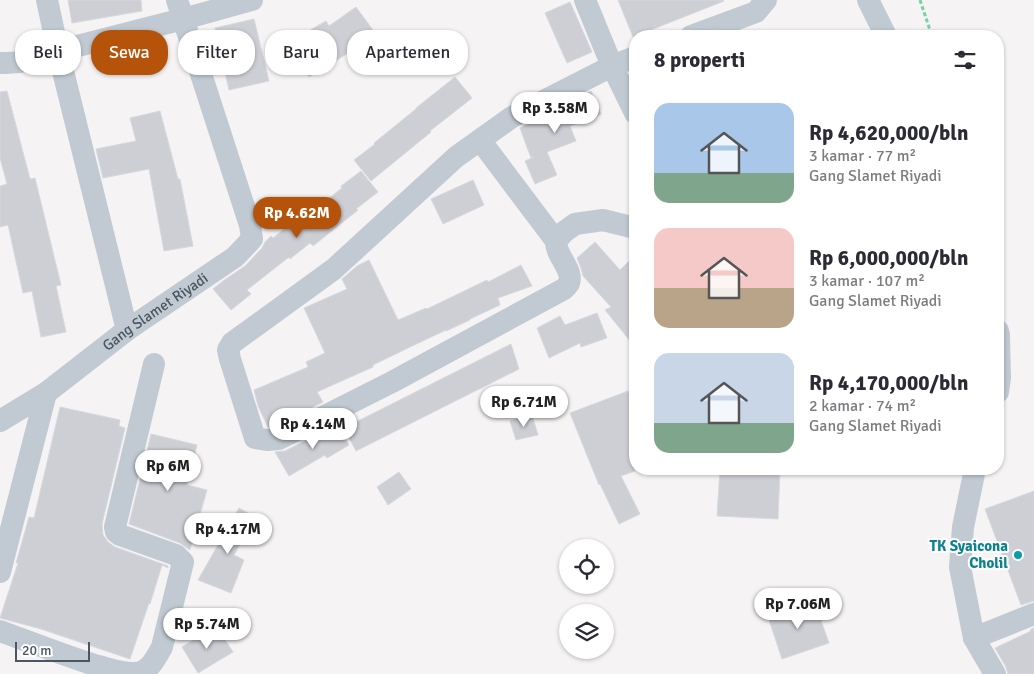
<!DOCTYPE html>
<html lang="id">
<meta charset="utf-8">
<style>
:root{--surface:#fff;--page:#f2f2f3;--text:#2b2b33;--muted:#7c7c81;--accent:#b45309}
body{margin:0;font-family:Signika,sans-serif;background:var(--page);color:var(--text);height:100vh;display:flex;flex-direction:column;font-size:19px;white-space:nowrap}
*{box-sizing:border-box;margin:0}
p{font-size:16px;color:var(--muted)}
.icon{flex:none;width:28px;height:28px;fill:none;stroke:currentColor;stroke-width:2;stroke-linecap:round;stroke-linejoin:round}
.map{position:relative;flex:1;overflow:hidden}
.side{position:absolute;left:629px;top:30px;width:375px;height:445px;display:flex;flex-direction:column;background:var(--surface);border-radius:20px;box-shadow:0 1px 4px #0004}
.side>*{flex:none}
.top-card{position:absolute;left:15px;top:30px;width:475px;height:45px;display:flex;gap:10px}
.controls{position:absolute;left:559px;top:539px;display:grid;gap:10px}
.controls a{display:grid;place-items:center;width:55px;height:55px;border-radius:50%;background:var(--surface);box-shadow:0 1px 4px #0004;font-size:25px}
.scale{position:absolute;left:15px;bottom:12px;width:75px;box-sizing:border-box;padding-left:5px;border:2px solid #4a5661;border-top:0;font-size:14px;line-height:18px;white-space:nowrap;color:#4a5661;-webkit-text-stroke:4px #fff;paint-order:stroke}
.price{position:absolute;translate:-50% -42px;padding:0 11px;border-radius:18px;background:#fff;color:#222;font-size:16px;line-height:32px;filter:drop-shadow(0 1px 2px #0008)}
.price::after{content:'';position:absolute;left:50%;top:30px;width:15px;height:11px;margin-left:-8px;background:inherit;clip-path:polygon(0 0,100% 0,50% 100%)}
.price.selected{background:var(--accent);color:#fff}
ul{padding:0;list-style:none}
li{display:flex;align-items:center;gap:15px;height:125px;padding:0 25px}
li span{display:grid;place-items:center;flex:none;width:140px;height:100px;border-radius:15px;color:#555}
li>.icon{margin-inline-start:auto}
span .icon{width:60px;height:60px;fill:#fffc;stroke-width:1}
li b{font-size:21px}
h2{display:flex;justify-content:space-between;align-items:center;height:60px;padding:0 25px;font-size:21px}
.tag{padding:0 18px;border-radius:20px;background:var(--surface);box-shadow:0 1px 4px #0004;font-size:18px;line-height:45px}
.tag.selected{background:var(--accent);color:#fff}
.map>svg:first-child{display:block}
.building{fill:#cdcfd5;stroke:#d7d9de}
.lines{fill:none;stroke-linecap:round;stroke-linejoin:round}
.path{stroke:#7ad0a6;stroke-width:3;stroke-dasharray:4 2.5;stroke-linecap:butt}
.minor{stroke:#c1cad2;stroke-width:22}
.culture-dot{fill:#0f9aa8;stroke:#fff;stroke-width:2}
.labels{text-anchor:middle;stroke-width:4;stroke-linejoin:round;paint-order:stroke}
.street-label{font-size:15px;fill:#4a5661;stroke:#fff}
.culture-label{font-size:15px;font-weight:bold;fill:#0d838f;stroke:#fff;text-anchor:end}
</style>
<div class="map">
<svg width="1034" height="674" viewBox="0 0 1034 674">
<rect width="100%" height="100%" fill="#f5f3f3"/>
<g class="building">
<polygon points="68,0 141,0 142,11 72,23"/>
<polygon points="618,0 723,0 724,1 633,37"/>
<polygon points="570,2 592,52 567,63 545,13"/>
<polygon points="356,7 386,48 364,65 353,50 309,77 288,43 326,21 329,26"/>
<polygon points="254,19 269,81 229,90 215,28"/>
<polygon points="455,77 472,98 430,131 431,132 371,181 354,160 375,144 374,143 416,109 416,108"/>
<polygon points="7,91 30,179 35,178 61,285 56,286 66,332 41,337 32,291 23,293 8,225 0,227 0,186 7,184 0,158 0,92"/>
<polygon points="591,91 601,114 570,126 576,141 547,152 557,175 535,184 525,161 534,157 531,158 520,128 546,114 568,106 567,104"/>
<polygon points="160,111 178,179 180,179 193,246 164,251 149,169 103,178 96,149 136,141 130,118"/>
<polygon points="361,171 378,192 356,209 358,210 313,246 310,243 290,259 289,257 247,290 251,294 231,310 213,289 223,281 245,266 262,248 265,242 271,236 273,238 293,222 295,225 342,188 341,186"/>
<polygon points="473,180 484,205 443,224 431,199"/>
<polygon points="595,242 620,270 635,255 635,347 605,310 611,307 583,276 581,268 577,258"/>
<polygon points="369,260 398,320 426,308 427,309 487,280 488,282 521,265 532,286 498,298 500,305 470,319 470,320 446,331 446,330 408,348 373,365 373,367 317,392 323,402 275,426 268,427 258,406 254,390 308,367 306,362 325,353 304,308 347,289 342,279 357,266"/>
<polygon points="597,313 607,338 581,347 580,343 549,358 537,328 560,316 565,325"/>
<polygon points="511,344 519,369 356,451 344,428"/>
<polygon points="628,391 635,410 635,471 621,476 640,514 619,524 600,484 599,485 570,413"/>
<polygon points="60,407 120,420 119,426 125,428 102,524 103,535 108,542 115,547 168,566 168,568 162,565 150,604 149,603 130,659 41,629 0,618 18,563 16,563 29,517 34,518"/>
<polygon points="532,415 538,435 516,440 510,421"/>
<polygon points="337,425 349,445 327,458 325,455 289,476 275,452 285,451"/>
<polygon points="151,434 197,445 187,485 207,490 190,550 180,543 129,524"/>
<polygon points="720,469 780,469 778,519 717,516"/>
<polygon points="399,472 411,489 388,505 377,487"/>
<polygon points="1034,491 1034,601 1021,605 985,509"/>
<polygon points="239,508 255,517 234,555 244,560 231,593 198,580"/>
<polygon points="814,601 829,643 782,659 768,617"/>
<polygon points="216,626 233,652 198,673 182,647"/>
<polygon points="1034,628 1034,674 1008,674 1006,667 995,648 1031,631 1030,630"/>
</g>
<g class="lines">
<polyline class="path" points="920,0 932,36"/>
<g class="minor">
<polyline points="47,0 58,51 127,330"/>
<polyline points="585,0 612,66 635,113"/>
<polyline points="868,0 886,36"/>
<polyline points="691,36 756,12 766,0"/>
<path d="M0 63C22 64 37 59 58 51L183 19 252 0"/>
<path d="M480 140 556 241C555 255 574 270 569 283 568 285 566 287 564 289L392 382 279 439 267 440 255 438 230 359 228 350 232 343 334 269 456 157 512 117 612 66 635 57"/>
<polyline points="556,241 564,232 575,224 603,220 635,228"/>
<polyline points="998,331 999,335 1000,378 998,392"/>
<path id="s1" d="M0 421 46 393 127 330 235 257 252 239 250 225 177 0"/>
<polyline points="975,469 963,527 960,567 974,638 995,674"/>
<polyline points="0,572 46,393"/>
<path d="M0 631C33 643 65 656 98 666 110 669 124 674 136 673 150 671 156 658 162 647L183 562 176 555 120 535 116 532 115 527 154 364"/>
<polyline points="974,638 1034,614"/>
</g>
</g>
<circle class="culture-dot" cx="1018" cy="555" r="5"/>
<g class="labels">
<g class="street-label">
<text dy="5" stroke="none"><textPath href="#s1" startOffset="190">Gang Slamet Riyadi</textPath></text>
</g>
<g class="culture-label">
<text x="1008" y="551">TK Syaicona<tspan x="1008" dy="17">Cholil</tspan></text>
</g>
</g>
</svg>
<div class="controls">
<a><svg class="icon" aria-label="locate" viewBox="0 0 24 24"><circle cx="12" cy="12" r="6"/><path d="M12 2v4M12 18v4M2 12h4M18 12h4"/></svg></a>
<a><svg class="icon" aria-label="layers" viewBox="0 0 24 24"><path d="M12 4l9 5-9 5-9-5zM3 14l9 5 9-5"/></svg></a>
</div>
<div class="scale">20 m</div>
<b class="price" style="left:555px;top:134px">Rp 3.58M</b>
<b class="price selected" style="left:297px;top:239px">Rp 4.62M</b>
<b class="price" style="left:524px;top:428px">Rp 6.71M</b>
<b class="price" style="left:313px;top:450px">Rp 4.14M</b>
<b class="price" style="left:168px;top:492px">Rp 6M</b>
<b class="price" style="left:228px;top:555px">Rp 4.17M</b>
<b class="price" style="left:798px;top:630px">Rp 7.06M</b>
<b class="price" style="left:207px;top:650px">Rp 5.74M</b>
<div class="top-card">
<a class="tag">Beli</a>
<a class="tag selected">Sewa</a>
<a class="tag">Filter</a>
<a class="tag">Baru</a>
<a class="tag">Apartemen</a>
</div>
<section class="side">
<h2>8 properti<svg class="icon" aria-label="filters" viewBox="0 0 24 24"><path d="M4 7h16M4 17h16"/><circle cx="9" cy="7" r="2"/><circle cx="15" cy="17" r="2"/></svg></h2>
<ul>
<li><span style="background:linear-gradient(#a9c7e8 70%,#7fa58c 0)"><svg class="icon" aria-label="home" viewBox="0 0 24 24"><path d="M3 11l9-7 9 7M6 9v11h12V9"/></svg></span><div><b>Rp 4,620,000/bln</b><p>3 kamar · 77 m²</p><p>Gang Slamet Riyadi</p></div></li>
<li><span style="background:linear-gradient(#f6c9c9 60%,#b9a48a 0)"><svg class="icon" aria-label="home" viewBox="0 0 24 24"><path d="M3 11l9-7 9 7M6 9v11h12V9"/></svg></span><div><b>Rp 6,000,000/bln</b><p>3 kamar · 107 m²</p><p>Gang Slamet Riyadi</p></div></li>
<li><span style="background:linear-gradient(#c9d6e8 70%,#7fa58c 0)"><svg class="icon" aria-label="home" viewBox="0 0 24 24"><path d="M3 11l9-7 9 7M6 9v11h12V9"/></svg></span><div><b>Rp 4,170,000/bln</b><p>2 kamar · 74 m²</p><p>Gang Slamet Riyadi</p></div></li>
</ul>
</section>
</div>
